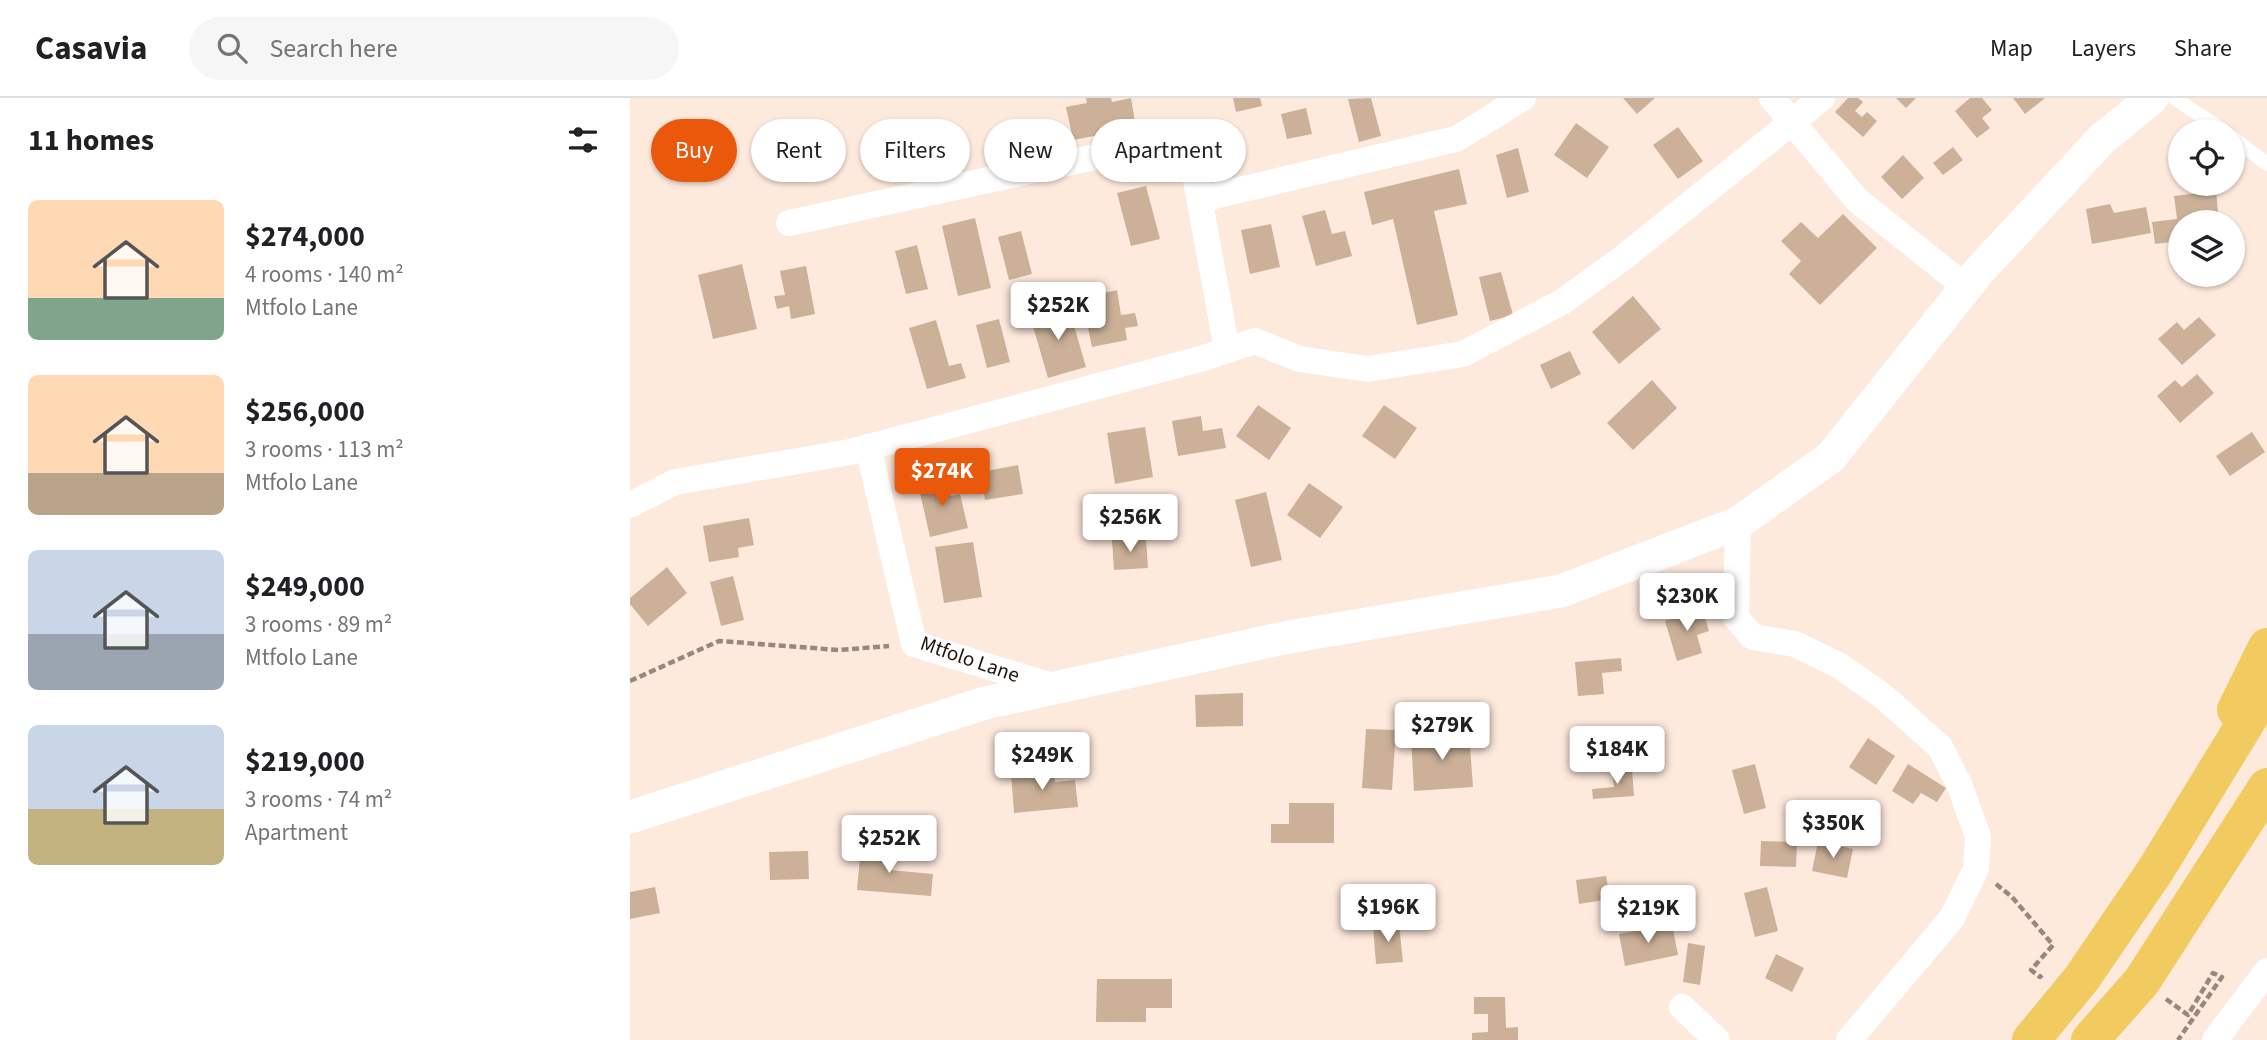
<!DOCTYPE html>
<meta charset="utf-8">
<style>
:root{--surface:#fff;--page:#f6f6f6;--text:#202124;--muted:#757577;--line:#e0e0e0;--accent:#ea580c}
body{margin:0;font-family:"Source Sans 3",sans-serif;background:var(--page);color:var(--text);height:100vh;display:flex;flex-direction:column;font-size:26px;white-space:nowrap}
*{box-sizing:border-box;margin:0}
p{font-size:23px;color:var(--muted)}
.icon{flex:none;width:38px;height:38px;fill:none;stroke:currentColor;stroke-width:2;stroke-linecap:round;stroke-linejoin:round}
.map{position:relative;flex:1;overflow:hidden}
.details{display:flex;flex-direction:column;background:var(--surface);width:630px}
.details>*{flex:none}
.guide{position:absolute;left:21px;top:21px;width:665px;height:63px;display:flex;gap:14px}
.tools{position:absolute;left:1538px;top:21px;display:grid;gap:14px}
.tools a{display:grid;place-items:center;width:77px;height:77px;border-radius:50%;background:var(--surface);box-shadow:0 2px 5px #0004;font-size:35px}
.price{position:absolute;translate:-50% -60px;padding:0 16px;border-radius:7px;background:#fff;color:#222;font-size:23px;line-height:46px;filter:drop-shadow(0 2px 4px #0008)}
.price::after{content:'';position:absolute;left:50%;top:42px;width:21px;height:16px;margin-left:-10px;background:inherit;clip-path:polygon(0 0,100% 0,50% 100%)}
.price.current{background:var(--accent);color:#fff}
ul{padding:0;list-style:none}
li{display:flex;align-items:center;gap:21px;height:175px;padding:0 28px}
li span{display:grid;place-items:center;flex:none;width:196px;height:140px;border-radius:10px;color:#555}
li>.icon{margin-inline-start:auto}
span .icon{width:84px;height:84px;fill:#fffc;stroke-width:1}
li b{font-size:30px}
h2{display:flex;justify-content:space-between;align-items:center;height:84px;padding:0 28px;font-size:30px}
.tag{padding:0 24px;border-radius:32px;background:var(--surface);box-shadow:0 2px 5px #0004;font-size:24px;line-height:63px}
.tag.current{background:var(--accent);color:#fff}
header{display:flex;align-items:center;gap:42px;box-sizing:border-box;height:98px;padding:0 35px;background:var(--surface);border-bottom:2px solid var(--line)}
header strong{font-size:33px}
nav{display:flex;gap:38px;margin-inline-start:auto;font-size:24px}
.search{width:490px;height:63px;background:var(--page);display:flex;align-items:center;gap:18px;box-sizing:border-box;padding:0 24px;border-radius:38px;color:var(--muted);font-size:26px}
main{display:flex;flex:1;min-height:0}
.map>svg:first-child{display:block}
.building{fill:#ccb198}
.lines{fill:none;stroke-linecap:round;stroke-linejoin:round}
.path{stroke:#98877d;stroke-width:4.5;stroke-dasharray:7 3.5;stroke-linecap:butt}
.service{stroke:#fff;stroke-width:14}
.minor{stroke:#fff;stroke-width:26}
.tertiary{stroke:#fff;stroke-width:33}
.motorway{stroke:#f1cb5f;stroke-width:38}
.labels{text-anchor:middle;stroke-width:6;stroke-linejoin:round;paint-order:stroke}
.street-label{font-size:21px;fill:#21160e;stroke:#fff}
</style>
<header>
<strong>Casavia</strong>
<div class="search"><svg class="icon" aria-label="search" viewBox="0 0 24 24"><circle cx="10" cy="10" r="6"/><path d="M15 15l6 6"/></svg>Search here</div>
<nav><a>Map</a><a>Layers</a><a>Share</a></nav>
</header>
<main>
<section class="details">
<h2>11 homes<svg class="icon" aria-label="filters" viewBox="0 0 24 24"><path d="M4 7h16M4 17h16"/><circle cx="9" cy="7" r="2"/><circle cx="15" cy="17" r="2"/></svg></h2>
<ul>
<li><span style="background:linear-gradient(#ffd9b3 70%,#7fa58c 0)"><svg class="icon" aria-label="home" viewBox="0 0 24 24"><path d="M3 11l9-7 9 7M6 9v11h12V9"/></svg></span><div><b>$274,000</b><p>4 rooms · 140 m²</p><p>Mtfolo Lane</p></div></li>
<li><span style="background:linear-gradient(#ffd9b3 70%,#b9a48a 0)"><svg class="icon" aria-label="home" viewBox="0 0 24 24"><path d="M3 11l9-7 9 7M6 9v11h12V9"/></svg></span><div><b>$256,000</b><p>3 rooms · 113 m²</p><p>Mtfolo Lane</p></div></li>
<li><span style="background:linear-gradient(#c9d6e8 60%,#9aa5b1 0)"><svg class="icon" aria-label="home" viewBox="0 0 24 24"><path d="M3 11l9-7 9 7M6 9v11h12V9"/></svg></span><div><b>$249,000</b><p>3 rooms · 89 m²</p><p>Mtfolo Lane</p></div></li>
<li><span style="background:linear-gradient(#c9d6e8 60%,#c2b280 0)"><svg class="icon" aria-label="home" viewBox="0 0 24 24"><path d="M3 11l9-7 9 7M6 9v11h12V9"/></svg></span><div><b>$219,000</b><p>3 rooms · 74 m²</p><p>Apartment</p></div></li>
</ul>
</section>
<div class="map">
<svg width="1637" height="942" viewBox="0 0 1637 942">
<rect width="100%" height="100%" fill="#fee9dd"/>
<g class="building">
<polygon points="456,0 481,0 482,4 501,0 506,30 443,42 436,9 457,5"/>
<polygon points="603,0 630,0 632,8 606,14"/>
<polygon points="741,0 751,38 729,44 718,1"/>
<polygon points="993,0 1025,0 1007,16"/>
<polygon points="1218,0 1228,0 1233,4 1225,13 1232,19 1237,14 1247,23 1233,39 1205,14"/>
<polygon points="1266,0 1286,0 1276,10"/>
<polygon points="1340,0 1352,0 1362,12 1352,20 1360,30 1347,40 1325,13"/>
<polygon points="1383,0 1415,0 1395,16"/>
<polygon points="676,10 682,36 657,41 651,16"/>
<polygon points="946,25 979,49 957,80 924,57"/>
<polygon points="1048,29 1073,63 1048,81 1023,47"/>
<polygon points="1323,49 1333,62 1313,77 1303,65"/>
<polygon points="888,50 899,94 877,100 866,57"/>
<polygon points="1273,57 1294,80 1272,101 1251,79"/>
<polygon points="829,71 837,106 804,113 828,217 787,227 763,121 742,127 734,94"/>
<polygon points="516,88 530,141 501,148 487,95"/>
<polygon points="1586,93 1589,124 1550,124 1550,143 1525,146 1522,124 1547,121 1544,98"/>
<polygon points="1480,106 1484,115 1516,109 1521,135 1462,146 1456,111"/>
<polygon points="695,112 702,136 715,133 722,158 686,168 672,118"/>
<polygon points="1213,116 1247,150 1190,207 1159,176 1171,163 1151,143 1171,124 1188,140"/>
<polygon points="345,120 361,190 328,198 312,128"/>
<polygon points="641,126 650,169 620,176 611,132"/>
<polygon points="391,133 402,176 379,182 368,139"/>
<polygon points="287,147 298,191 276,196 265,153"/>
<polygon points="112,166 127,231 83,241 68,177"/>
<polygon points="176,168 185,216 161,221 159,208 147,211 144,198 155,197 150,173"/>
<polygon points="871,174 883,217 860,223 849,179"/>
<polygon points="487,192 491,217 505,215 508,228 495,230 497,242 462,249 452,200"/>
<polygon points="1003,198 1031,231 989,266 962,234"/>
<polygon points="438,207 456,269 418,280 400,218"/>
<polygon points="1569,219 1586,237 1552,267 1528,241 1547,224 1554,232"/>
<polygon points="369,221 380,264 357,270 346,227"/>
<polygon points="306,222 319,268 331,265 336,280 297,291 279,230"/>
<polygon points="940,253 951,276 921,291 910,267"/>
<polygon points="1567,276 1584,295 1550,325 1527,298 1545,282 1552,289"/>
<polygon points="1022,282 1047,310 1003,352 977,325"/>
<polygon points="628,307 661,330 639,362 606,338"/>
<polygon points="754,307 787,330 765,361 732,338"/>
<polygon points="571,318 573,333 592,330 596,350 548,358 542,323"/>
<polygon points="515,329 523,379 485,386 477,335"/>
<polygon points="1622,334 1635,354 1600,378 1586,358"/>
<polygon points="388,367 393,396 355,402 351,374"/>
<polygon points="316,379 320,398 330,396 338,430 300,439 288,386"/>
<polygon points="679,385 713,409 690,440 657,417"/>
<polygon points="636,394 652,462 621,469 605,402"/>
<polygon points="119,420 124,447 108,450 109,459 79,464 73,428"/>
<polygon points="516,440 518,470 484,472 482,442"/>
<polygon points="343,444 352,499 314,505 305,449"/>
<polygon points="37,469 57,495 18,528 0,506 0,500"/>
<polygon points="103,478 114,522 91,528 80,484"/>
<polygon points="1072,510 1079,533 1067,537 1072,555 1047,563 1035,523"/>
<polygon points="991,560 992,573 972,575 974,596 948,598 945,564"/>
<polygon points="613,595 613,628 566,629 565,597"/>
<polygon points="736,631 766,632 762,692 732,690"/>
<polygon points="839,635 843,689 784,693 781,639"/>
<polygon points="1238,640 1265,658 1246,687 1219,669"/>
<polygon points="1125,666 1136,710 1114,716 1102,672"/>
<polygon points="1278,666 1316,690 1307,704 1291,695 1283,706 1262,693"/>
<polygon points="424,671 425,684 445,682 448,709 384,715 381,675"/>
<polygon points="1002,671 1004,698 963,701 962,691 984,689 982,673"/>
<polygon points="659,705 704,705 704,745 641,745 641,726 659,726"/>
<polygon points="1131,743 1167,744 1166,769 1130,768"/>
<polygon points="1188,744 1223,751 1217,780 1182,773"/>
<polygon points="231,748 262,751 260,772 303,776 301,798 227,792"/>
<polygon points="178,753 179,781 140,782 139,754"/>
<polygon points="976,778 980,801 949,806 946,782"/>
<polygon points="25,789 30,815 0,821 0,794"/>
<polygon points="1137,789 1148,833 1125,839 1114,795"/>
<polygon points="769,826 773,864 746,866 743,828"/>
<polygon points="1042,826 1048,857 995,868 989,836"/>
<polygon points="1058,845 1075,848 1070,887 1053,884"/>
<polygon points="1146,856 1174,870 1162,894 1135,880"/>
<polygon points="467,881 542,881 542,910 516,910 516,924 466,924"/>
<polygon points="844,899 875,899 876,930 888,929 888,942 842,942 842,935 858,934 858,916 844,916"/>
</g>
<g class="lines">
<g class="path">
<polyline points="0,583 89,543 209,552 259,548"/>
<polyline points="1366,786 1382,799 1423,847 1401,872 1410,879 1412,877"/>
<polyline points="1536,901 1558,917 1583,875 1592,879 1548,942"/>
</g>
<g class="service">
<polyline points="1544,0 1594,33"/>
<polyline points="1603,40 1637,66"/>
</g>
<g class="minor">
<polyline points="1142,0 1227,102 1336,189"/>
<polyline points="571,101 826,41 893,0"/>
<polyline points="159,125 558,39 597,252"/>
<polyline points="238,349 284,546 426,589"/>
<polyline points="0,407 45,384 220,354 574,260 625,243 669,261 738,271 833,256 932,204 994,159 1192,0"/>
<polyline points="1108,425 1106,520 1123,539 1165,546 1210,568 1254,599 1310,649 1330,688 1348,739 1346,771 1322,820 1219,942"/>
<polyline points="1052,909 1087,942"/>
<polyline points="1585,942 1637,873"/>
</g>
<polyline class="tertiary" points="0,719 355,605 659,539 931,493 1108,425 1201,359 1349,173 1472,41 1522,0"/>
<g class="motorway">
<polyline points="1606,612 1637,549"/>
<polyline points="1401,942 1452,880 1525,773 1637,590"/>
<polyline points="1460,942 1512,883 1637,689"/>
</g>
</g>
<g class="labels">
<g class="street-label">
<text transform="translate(340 561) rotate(19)" y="7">Mtfolo Lane</text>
</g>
</g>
</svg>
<div class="tools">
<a><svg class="icon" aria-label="locate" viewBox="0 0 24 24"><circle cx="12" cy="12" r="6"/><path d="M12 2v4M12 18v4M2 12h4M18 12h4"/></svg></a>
<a><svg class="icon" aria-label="layers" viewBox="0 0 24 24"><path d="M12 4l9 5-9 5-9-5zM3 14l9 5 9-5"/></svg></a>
</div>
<b class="price" style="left:428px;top:244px">$252K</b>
<b class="price current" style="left:312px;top:410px">$274K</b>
<b class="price" style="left:500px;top:456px">$256K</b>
<b class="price" style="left:1057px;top:535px">$230K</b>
<b class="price" style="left:812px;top:664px">$279K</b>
<b class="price" style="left:987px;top:688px">$184K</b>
<b class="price" style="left:412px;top:694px">$249K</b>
<b class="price" style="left:1203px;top:762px">$350K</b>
<b class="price" style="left:259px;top:777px">$252K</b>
<b class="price" style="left:758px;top:846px">$196K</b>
<b class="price" style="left:1018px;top:847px">$219K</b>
<div class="guide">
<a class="tag current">Buy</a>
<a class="tag">Rent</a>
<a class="tag">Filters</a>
<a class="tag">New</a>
<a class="tag">Apartment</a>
</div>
</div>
</main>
